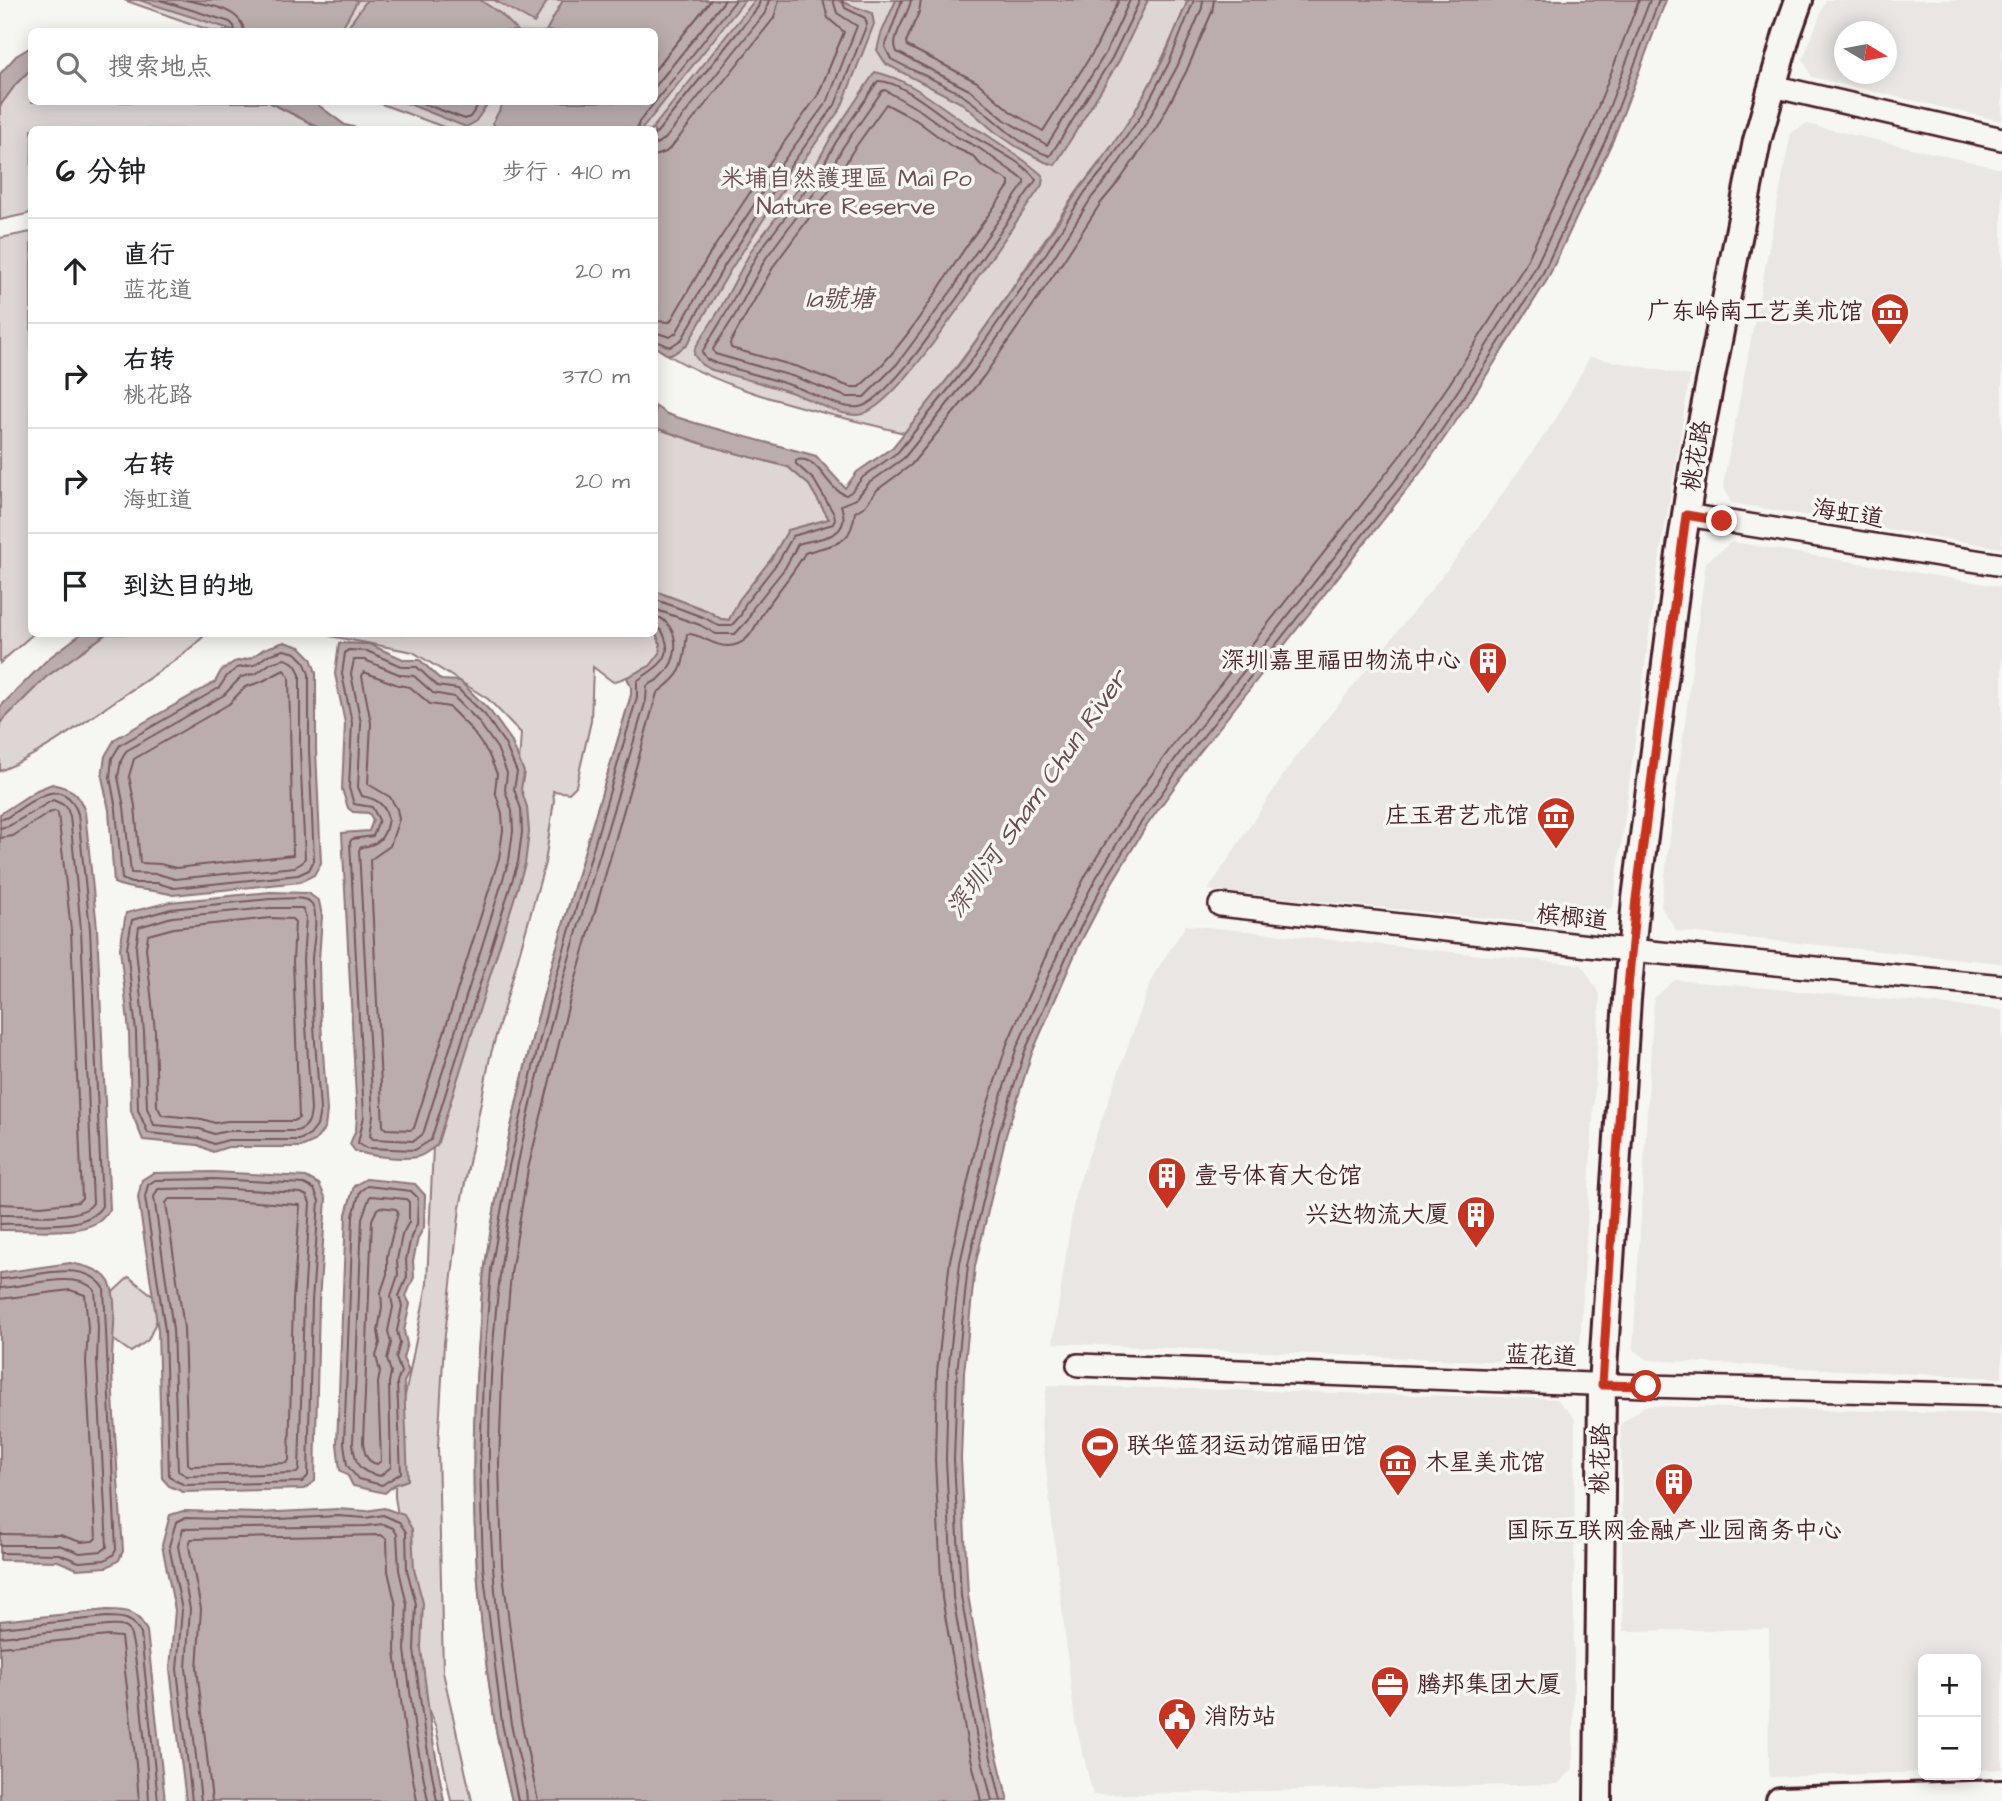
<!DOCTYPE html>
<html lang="zh">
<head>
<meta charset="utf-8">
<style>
	:root { --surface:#fff; --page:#f2f2f2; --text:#202124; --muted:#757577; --line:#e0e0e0 }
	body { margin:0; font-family:"Architects Daughter","LXGW WenKai TC",sans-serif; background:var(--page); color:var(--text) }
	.controls { position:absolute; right:21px; bottom:21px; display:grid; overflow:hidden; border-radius:10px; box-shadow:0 4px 18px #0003 }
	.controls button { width:63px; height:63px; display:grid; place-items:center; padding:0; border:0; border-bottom:2px solid var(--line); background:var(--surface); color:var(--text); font:35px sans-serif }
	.compass { position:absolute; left:1834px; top:21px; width:63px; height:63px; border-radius:50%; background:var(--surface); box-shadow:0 4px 18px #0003; rotate:100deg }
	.stop { position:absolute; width:21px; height:21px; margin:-16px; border:5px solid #c8321e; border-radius:50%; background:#fff }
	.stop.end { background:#c8321e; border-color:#fff; box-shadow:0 2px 7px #0008 }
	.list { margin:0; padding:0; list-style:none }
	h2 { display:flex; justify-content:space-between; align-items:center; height:91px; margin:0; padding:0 28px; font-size:30px }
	h2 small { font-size:23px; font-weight:400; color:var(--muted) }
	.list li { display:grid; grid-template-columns:46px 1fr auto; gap:21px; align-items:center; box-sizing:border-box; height:105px; padding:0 28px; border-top:2px solid var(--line) }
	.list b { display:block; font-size:26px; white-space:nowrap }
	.list p { margin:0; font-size:23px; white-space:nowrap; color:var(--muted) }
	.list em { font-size:23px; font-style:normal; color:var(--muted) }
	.icon { flex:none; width:38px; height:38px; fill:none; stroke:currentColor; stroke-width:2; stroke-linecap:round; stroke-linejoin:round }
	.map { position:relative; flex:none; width:2002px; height:1801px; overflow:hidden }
	.search { position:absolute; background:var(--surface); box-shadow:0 4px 18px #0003; left:28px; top:28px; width:630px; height:77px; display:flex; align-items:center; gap:18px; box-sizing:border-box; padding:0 24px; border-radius:10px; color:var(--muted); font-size:26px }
	.panel { position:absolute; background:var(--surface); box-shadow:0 4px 18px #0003; left:28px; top:126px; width:630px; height:511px; border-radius:10px }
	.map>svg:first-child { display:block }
</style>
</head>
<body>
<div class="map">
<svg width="2002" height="1801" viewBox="0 0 2002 1801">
	<rect width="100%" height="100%" fill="#f6f6f2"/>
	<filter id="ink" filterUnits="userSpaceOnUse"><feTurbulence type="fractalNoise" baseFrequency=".0143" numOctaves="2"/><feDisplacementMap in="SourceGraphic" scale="14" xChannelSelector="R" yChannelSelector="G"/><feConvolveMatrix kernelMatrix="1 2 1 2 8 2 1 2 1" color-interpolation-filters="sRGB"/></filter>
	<g filter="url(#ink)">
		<path fill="#e9e6e3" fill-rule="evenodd" d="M1826,0H2002V121L1812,77L1803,59ZM1844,32H1886V74H1844Z
			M1806,124L2002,169V548L1731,503L1723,485L1791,133Z
			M1590,357L1690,376L1657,573L1613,906L1586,928L1208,890L1292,762L1455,560L1556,419Z
			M1732,542L2002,587V963L1677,931L1661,907L1706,562Z
			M1186,925L1582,965L1600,995L1580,1345L1558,1364L1053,1343L1075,1194L1153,976Z
			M1675,980L2002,1010V1378L1648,1360L1633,1349L1654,998Z
			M1047,1385L1557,1399L1575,1419L1573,1769L1558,1784L1093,1795L1075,1722L1041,1424Z
			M1645,1406L2002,1414V1769L1976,1770V1659H1923V1772L1769,1777V1629L1623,1631L1621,1424Z"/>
		<path fill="#ddd6d5" stroke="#947a80" stroke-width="2" d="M124,0H1188C1172,39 1155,78 1133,115C1113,148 1086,177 1065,209C1014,286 964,363 904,433C819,411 729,395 655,347L654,130L449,129L376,102H654V32L212,31Z
			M31,69L32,102H269L322,129L32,130L31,213L0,220V106L16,84Z
			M31,232L32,634H33L0,663V238Z
			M659,429L706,445L788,467L809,485L829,519L788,530L772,558L739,600L729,620L721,619L708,611L655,591L654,450Z
			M655,630L660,644V652L512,1801C506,1775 499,1749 495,1723C474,1597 468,1467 479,1339C481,1315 481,1290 485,1266C514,1071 576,883 631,695V687L627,677L613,682L593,667L591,721L576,786L569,793L553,791L554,800L545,863L490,1057L460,1208L444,1343L438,1447L443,1672L472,1801H451L436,1728L412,1670L401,1534L395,1497V1447L427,1284L434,1124L516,811L521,733L488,699L413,652L330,636V634H654Z
			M106,634H206C183,657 152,676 124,695C84,722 45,752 0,771V723L46,677Z
			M129,1277L164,1304L148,1340L131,1352L104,1333L98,1306Z"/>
		<path fill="#bbadae" stroke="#8e747a" stroke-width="2" d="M139,0H358L340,31H236Z
			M367,0H480L501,14L518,31H345Z
			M494,0H548L534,23Z
			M563,0H745L642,129H495L493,122L504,102H654V32L546,31Z
			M755,0H837L872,13L874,24L841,108L792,176L731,269L687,345L673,354H666L655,346L654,130L652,129Z
			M896,0H1148L1119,61L1055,165L1045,162L1017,147L995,132L963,104L886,64L877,50L881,34Z
			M1188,0H1666L1613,140L1547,280L1472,398L1420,473L1196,757L1145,828L1110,886L1078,947L1032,1053L1006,1135L975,1266L964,1373L961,1459L968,1595L992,1735L1008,1801H512C506,1775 499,1749 495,1724C474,1597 468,1467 479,1339C481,1315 481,1290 485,1266C514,1071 576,883 631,695V687L627,677L650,666L660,653V644L655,630V591L708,611L721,619L729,620L739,600L772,558L788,530L829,519L809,485L788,467L706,445L659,429L655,427V406L667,414L695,423L816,456L845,488L857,472L893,447L962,361L1041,248L1080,188L1099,165L1134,113L1163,60Z
			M31,47V69L16,84L0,106V74L16,56Z
			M875,72C909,79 936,103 964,122C971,127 980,130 987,135C1006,148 1026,160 1043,176L1042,185L975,281L969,294C949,320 888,414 857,415C835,415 811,399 790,392C765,384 738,377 712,370L702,365L694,355L695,348L720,309L752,249L814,168L830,139Z
			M269,102H314L345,125L361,129H322Z
			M404,102H489L475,122L466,127Z
			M81,634H106L46,677L0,723V707L49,658Z
			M284,642L300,647L311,658L316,673V750L321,863L314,875L300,882L173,895C151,888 135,892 114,883L109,810L102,777L105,756L115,739L215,682L221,671L234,662L251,658L264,649Z
			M339,643L369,644L405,660H420L441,680L460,681L490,711L511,740L524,772L521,789L527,807L529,832L525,864L437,1145C431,1149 425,1155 417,1157C402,1160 369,1156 355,1151L350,1144L356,1129L357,1116L342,833L369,831L373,820L369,813L353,812L348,808L342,789L345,723L335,674Z
			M52,784C73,789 78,792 85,812L97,928L110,1210C106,1214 103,1219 98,1222C75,1236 27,1229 0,1230V814L37,790Z
			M270,892L308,893L319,901L322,916L319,960L320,1008L327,1111L325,1128L315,1141L301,1147H228L213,1152L198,1145L143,1140L131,1111L129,1032L120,948L126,913L170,902Z
			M214,1172L306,1177L319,1184L326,1199L319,1301L315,1481L304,1489L183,1492L169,1486L162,1478L158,1330L138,1197L142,1180L153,1173Z
			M366,1179L415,1184L425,1195L424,1227L418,1238L413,1261L414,1277L406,1296L410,1304L404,1331L407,1344L403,1358L409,1372L404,1382L408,1480L394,1485L385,1493L353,1486L348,1476L340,1470L337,1444L346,1214L354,1186Z
			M70,1263C85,1266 105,1269 111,1286C118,1306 112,1340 112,1362C113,1425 119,1488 123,1551L119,1560L107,1567L77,1569L58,1561L0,1560V1273Z
			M384,1508L404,1515L412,1529L414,1569L423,1603L421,1648L431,1729L444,1801H186L170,1669L175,1610L162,1545L170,1515L183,1511L259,1513L338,1509L366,1511Z
			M107,1610C129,1610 137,1611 147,1631L165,1801H0V1621Z"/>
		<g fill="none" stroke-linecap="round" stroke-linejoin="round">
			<path stroke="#77585f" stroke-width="2" d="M160,0L230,22L234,26L235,32
				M186,0C205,5 242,7 244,32
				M902,0L885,47L891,59C916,73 946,83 969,100C997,120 1015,144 1050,156L1112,58L1140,0
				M911,0C909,16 889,37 897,52L971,91L1005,120L1047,145L1105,54L1130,0
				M921,0L919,12L906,42L907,46L977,82L1011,112L1043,131L1095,49L1119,0
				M654,71L711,0
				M878,81C901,80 941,116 961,129C980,142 1024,161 1036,180L969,277L962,291C945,314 886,403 859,407C841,410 811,392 793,386C767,377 741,371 715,363L706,359L702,352L726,313L758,253L820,171L836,142Z
				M654,88L725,0
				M882,91L885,90L921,111L957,137L979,148L1024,180V184L962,272L955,286L897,364L864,397H847L795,377L715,354L713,349L734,317L766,258L827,176L843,147Z
				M419,102L465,119L470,117L480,102
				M886,104L916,120L951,146L973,156L981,165L1009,181V186C991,212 971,238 954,265C926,308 898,354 859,387H850L798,367L731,348L730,343L775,264L835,183L852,152Z
				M637,130L639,122L736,0
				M654,136L758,7L760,0
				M654,145L665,139L765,13L769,0
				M654,156L666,152L673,145L774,18L779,0
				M654,321L670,322L709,255L770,162L818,95L844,32L828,18L823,0
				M654,332L670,337L676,333L717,261L779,167L828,100L857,26L837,13L833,0
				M654,340L670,347L682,339L725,265L786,172L835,105L867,24L865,18L845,8L842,0
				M654,599L705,618L719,626H731L741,615L745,604L778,562L793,536L833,524L835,519L834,514L814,480L796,464V460C820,455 825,489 846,495L851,492L863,477L898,452L968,365L1047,252L1085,192L1104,169L1140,117L1169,63L1194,0
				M654,609L700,625L716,634H735L748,620L753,608L785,568L798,544C812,539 840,539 843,522C845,516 842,510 841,505L856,499L869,483L904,458L975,370L1054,257L1092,197L1111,174L1147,122L1177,67L1202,8L1203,0
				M284,650L296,653L304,661L309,674V750L314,860L309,870L298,875L174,888L157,883H131L122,879L116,809L110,777L112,758L120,745L219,688L227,676L237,668L254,665L268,655Z
				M348,650L367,651L403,667H417L437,686L458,689L485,715L505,744L517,772L514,789L521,809L522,832L518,862L431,1140L415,1150L366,1148L358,1143L364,1116L350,842L352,839L373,836L379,820L372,807L354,804L349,788L352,723L342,674L345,653Z
				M284,659C294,661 297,666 300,675V751L305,858L302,863L295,867L175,879L158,874L131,873L124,807L118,777L121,761L126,751L224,695L241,677L257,673L271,663Z
				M354,660H365L401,675L414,676L433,693L454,697L478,721L497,748L507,773L505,790L512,811L513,831L509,860L423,1134L414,1141L373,1139L370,1136L373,1115L359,850L361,847C380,845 385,837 388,819C385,803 376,799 362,796L358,787L361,723L351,674Z
				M284,670L289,677L293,855L176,868L160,864L140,863L135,806L129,776L134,759L229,704L245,687L261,682Z
				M364,672L398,685L410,687L430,704L449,707L470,728L488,753L497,774L495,791L502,813L503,830L499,858L414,1128L411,1130L386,1129L383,1126L370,860L390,846L399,819L397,809L390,797L368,784L371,723L362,676Z
				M0,819L6,818C30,803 64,771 78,814L90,929L102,1206C86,1233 27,1222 0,1224
				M0,828L9,826L53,800L66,806L70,816L81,930L93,1203C81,1222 21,1214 0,1215
				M0,838L13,836L49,813L55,811L58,813L71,930L82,1198L78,1202L41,1206L0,1204
				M270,899C280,899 306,895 312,904C319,914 313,946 312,958C311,1009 317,1060 320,1110L317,1126L310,1135L299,1140H228L214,1144L199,1138L148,1133L138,1110L136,1032L127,948L132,920L171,909Z
				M270,908H302L306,917L303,960L305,1008L311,1110C310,1121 308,1127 297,1131H228L214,1134L200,1129L154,1125L147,1108L144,1032L136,948L139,927L172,917Z
				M271,918L292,919L295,922L293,961L299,1118L294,1121H227L215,1123L202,1119L162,1115L157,1106L155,1031L146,948L148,935L174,928Z
				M213,1179L304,1184L314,1189L319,1201L312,1301L308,1476L302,1482L185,1485L174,1480L169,1475L165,1330L145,1197L148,1185L155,1180Z
				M367,1186L411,1191L418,1198L417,1224L411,1237L406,1260L407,1277L399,1296L402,1306L397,1331L400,1343L396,1358L401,1372L397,1382L401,1473L382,1485L358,1479L347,1465L344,1443L353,1216L360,1191Z
				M213,1188L301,1193L307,1196L310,1203L304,1301L299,1470L297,1473L187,1476L178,1471L173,1329L154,1197L158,1189Z
				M370,1196L406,1199L409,1202V1222L402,1235L397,1260L398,1275L391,1296L393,1307L388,1331L391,1343L387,1359L391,1372L389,1383L391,1467L380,1476C358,1472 355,1464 353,1443L362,1218Z
				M169,1199H213L300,1205L293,1300L289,1460L287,1463L191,1466L188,1464L184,1328L166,1203Z
				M380,1207L396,1209L398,1212L387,1256V1274L381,1292L382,1307L378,1331L380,1343L376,1356L380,1372L378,1383L381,1461L377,1464C366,1462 364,1452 363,1442L372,1220L377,1209Z
				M0,1279C31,1278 84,1257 104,1288L116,1550L113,1555L105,1560L79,1562L59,1554L0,1553
				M0,1288C25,1287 79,1269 95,1291L98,1327L97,1361L107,1547L102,1551L80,1553L59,1545H0
				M0,1299L70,1290L85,1295L88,1328L86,1362L96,1538L93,1541L81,1542L60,1535L0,1534
				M0,1628L107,1617C124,1617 133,1618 141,1634L158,1801
				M0,1637L108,1626C114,1626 123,1624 128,1629C137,1638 148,1779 149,1801
				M0,1647L108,1636L121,1637L136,1765L139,1801
				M192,1801L177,1669L182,1610L169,1546L176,1522L185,1518L259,1520L338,1516L366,1518L383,1515L399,1522L406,1532L407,1570L416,1604L414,1649L424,1730L437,1801
				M201,1801L186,1668L190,1609L178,1546L183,1529L366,1526L383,1524L393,1528L397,1534L399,1570L407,1605L405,1650L415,1732L428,1801
				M212,1801L197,1668L201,1609L189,1546L191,1539L381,1535L387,1539L388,1571L396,1606L395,1651L405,1733L417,1801
				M518,1801L502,1723L483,1567L480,1464L483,1376L491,1270L509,1166L550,998L637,697V681C651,670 674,661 665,638C663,631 661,629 654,626
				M527,1801C526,1773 514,1746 510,1718C498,1634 489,1550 489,1465C488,1366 498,1265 517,1168C549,1010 601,854 646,700L647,686C651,683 657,681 661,677C679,660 681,633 661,618H654
				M538,1801L521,1720L502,1565L499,1464L502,1377L511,1273L528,1169L569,1003L657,693C686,672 683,665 687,634C701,633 711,646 727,646C735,646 741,644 747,638C755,630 758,620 764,611C778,591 793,574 805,553C833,543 851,548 855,512L865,506L877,490L911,465L984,376L1062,263L1100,204L1120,180L1157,127L1186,72L1212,12L1214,0
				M981,1801L967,1741L942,1598L935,1460L937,1372L950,1260L980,1128L1007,1044L1055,935L1087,873L1124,813L1175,742L1399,457L1450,383L1524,267L1589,130L1639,0
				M992,1801L977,1739L953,1597L946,1460L948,1373L960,1263L990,1130L1017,1047L1064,940L1096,878L1132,819L1183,748L1408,464L1459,389L1533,272L1599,134L1650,0
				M1001,1801L986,1737L961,1596L954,1460L957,1373L968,1265L999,1133L1025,1051L1072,944L1104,882L1140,824L1190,753L1415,469L1466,394L1541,277L1607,137L1659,0"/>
			<g stroke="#4a1f2b" stroke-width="26">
				<path id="minor" d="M1772,86L2002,139
					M1686,515L2002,565
					M1220,905L1589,946L2002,986
					M1078,1365L1645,1386L2002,1395"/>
			</g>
			<g stroke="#4a1f2b" stroke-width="32">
				<path id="major" d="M1598,1801L1602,1385L1627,999L1636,899L1680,554L1693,469L1757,141L1787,34L1799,0
					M1780,1801L2002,1794"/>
			</g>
			<use href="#minor" stroke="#f6f6f2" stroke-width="21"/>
			<use href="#major" stroke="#f6f6f2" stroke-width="26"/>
		</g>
	</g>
	<g fill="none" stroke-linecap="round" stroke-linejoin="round" filter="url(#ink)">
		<path stroke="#c8321e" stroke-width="9" d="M1646,1386L1602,1385L1627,999L1636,899L1686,515L1722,521"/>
	</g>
	<defs>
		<g id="museum-pin" transform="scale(2.0125)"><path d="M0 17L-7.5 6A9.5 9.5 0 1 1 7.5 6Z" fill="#c8321e" stroke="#f6f6f2"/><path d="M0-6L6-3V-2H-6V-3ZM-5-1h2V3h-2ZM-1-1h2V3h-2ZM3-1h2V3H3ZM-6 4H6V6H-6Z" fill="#fff"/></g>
		<g id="building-pin" transform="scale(2.0125)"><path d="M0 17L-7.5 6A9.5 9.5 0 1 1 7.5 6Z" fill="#c8321e" stroke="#f6f6f2"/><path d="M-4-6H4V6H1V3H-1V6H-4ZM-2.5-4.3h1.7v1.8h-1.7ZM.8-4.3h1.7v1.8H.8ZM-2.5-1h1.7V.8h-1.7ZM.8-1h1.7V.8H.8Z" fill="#fff"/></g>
		<g id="stadium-pin" transform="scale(2.0125)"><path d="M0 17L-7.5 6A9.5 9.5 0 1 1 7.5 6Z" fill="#c8321e" stroke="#f6f6f2"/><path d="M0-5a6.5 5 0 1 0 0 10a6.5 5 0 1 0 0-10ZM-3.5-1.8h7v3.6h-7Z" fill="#fff"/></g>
		<g id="office-pin" transform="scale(2.0125)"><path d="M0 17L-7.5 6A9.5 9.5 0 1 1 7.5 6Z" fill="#c8321e" stroke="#f6f6f2"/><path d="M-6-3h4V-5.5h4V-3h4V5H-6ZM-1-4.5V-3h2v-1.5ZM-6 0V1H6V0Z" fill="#fff"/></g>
		<g id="civic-pin" transform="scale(2.0125)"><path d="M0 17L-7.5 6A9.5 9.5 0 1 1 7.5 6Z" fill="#c8321e" stroke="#f6f6f2"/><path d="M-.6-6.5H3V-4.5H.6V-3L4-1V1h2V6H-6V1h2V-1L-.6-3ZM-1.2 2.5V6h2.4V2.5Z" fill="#fff"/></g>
	</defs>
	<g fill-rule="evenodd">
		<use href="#museum-pin" x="1890" y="312"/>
		<use href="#building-pin" x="1488" y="661"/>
		<use href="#museum-pin" x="1556" y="816"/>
		<use href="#building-pin" x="1167" y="1176"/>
		<use href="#building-pin" x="1476" y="1215"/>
		<use href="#stadium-pin" x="1100" y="1446"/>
		<use href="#museum-pin" x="1398" y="1463"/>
		<use href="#building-pin" x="1674" y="1482"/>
		<use href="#office-pin" x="1390" y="1685"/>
		<use href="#civic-pin" x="1177" y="1717"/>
	</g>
	<g text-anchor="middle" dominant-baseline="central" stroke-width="7" stroke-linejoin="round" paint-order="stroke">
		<g font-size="24" fill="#6f4d56" stroke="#f6f6f2">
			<text x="846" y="179">米埔自然護理區 Mai Po<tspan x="846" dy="28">Nature Reserve</tspan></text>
		</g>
		<g font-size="24" fill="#4a1f2b" stroke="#f6f6f2" text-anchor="start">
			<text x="1863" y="312" text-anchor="end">广东岭南工艺美术馆</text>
			<text x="1461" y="661" text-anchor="end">深圳嘉里福田物流中心</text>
			<text x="1529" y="816" text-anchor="end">庄玉君艺术馆</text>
			<text x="1194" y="1176">壹号体育大仓馆</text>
			<text x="1449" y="1215" text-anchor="end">兴达物流大厦</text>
			<text x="1127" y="1446">联华篮羽运动馆福田馆</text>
			<text x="1425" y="1463">木星美术馆</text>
			<text x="1674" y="1531" text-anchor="middle">国际互联网金融产业园商务中心</text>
			<text x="1417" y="1685">腾邦集团大厦</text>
			<text x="1204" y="1717">消防站</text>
		</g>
		<g font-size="24" fill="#4a1f2b" stroke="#f6f6f2">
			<text transform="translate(1697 456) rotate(-80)">桃花路</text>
			<text transform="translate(1848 514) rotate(9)">海虹道</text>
			<text transform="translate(1572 918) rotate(6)">槟榔道</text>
			<text transform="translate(1541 1356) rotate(2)">蓝花道</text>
			<text transform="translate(1601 1459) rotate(-89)">桃花路</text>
		</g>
		<g font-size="26" font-style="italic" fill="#6c4a52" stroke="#f6f6f2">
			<text x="840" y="299">1a號塘</text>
			<text transform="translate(1037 794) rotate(-55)">深圳河 Sham Chun River</text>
		</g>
	</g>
</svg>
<div class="controls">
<button>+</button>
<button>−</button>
</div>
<svg class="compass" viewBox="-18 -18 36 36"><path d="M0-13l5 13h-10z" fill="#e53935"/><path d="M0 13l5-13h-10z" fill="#757577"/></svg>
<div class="stop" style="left:1646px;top:1386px"></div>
<div class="stop end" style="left:1722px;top:521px"></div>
<div class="search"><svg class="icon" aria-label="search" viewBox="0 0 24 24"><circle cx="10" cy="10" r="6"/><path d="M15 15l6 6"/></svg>搜索地点</div>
<section class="panel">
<h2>6 分钟<small>步行 · 410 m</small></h2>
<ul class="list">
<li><svg class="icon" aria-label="ahead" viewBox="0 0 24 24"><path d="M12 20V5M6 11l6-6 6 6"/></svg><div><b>直行</b><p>蓝花道</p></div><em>20 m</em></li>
<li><svg class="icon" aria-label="right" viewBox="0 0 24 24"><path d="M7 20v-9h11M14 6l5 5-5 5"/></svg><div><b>右转</b><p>桃花路</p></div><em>370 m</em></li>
<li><svg class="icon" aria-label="right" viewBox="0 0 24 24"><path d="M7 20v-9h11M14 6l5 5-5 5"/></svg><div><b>右转</b><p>海虹道</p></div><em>20 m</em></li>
<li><svg class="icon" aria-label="arrive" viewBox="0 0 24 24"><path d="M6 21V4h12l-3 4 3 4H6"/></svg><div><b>到达目的地</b></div></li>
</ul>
</section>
</div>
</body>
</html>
